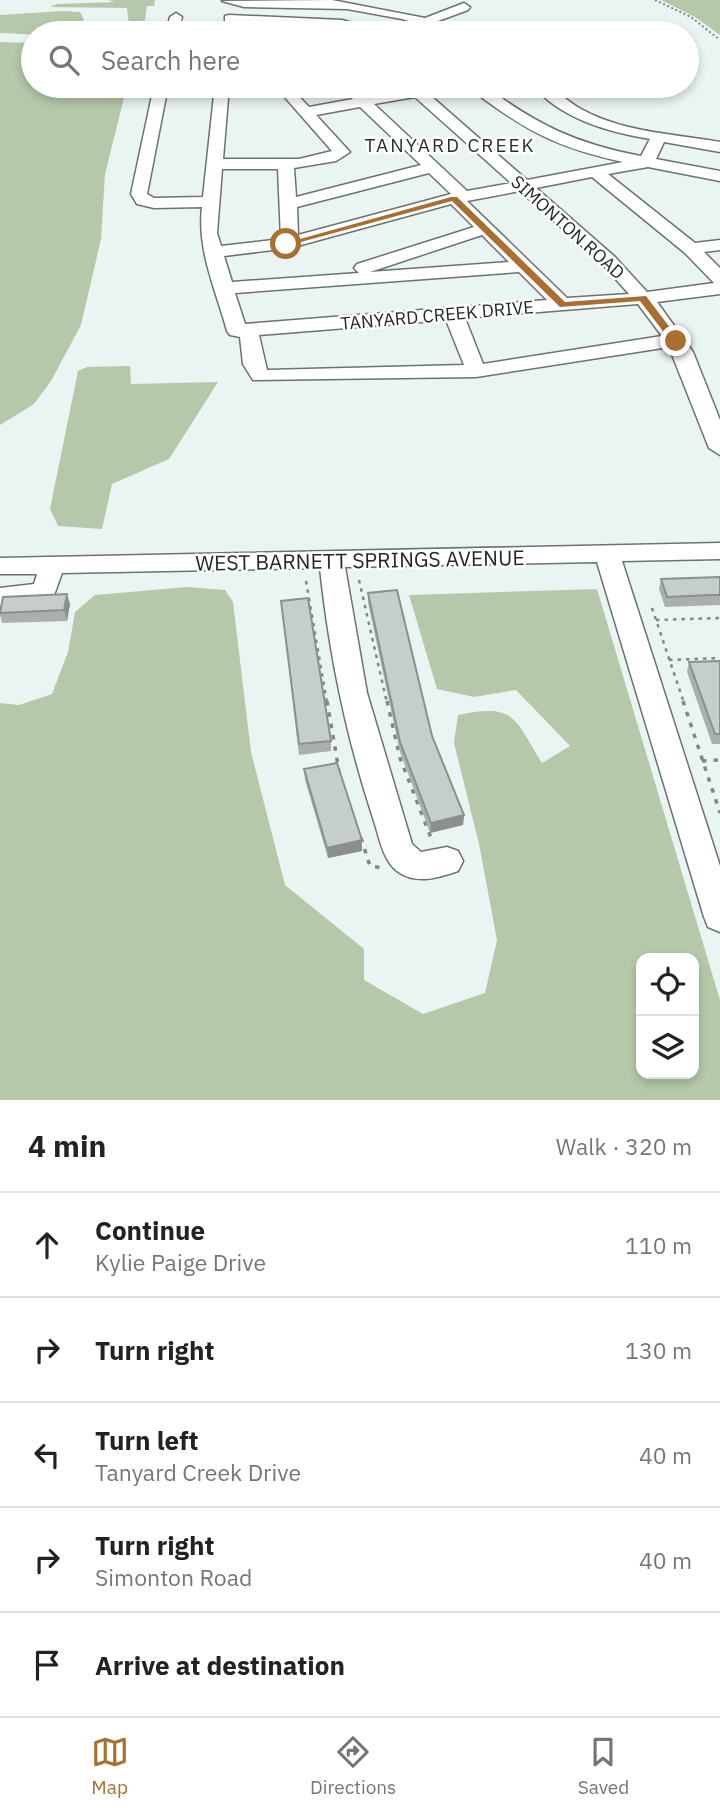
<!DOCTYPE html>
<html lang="en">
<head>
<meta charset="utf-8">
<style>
	:root { --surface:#fff; --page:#f2f2f2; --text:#222; --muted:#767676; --line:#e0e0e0; --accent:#aa6f30 }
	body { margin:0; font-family:"IBM Plex Sans",sans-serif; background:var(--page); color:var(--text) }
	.controls { position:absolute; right:21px; bottom:21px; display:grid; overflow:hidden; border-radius:14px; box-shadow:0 4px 10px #0003 }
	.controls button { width:63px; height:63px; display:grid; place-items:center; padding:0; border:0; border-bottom:2px solid var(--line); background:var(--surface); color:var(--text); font:35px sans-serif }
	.stop { position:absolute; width:21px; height:21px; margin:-16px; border:5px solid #aa6f30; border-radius:50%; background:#fff }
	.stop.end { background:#aa6f30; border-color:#fff; box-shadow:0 2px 7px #0008 }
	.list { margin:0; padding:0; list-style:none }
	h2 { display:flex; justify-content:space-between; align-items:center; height:91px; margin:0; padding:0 28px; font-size:30px }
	h2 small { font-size:23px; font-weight:400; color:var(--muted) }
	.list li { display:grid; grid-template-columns:46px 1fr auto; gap:21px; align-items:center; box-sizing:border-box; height:105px; padding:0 28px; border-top:2px solid var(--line) }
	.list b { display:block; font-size:26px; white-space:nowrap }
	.list p { margin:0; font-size:23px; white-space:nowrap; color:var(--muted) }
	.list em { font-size:23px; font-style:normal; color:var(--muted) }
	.icon { flex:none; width:38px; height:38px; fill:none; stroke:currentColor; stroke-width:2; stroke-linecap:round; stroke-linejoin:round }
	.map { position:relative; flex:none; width:720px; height:1100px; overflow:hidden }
	.search { position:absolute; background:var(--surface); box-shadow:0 4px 10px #0003; left:21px; right:21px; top:21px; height:77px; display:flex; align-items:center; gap:18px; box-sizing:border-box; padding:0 24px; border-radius:38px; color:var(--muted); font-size:26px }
	.sheet { height:616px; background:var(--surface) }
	nav { display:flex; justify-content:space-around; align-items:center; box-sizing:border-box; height:98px; border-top:2px solid var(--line); background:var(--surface); font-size:19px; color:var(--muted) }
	nav a { display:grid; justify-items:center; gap:4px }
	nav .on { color:var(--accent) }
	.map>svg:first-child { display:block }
</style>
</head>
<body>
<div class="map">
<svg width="720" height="1100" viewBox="0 0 720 1100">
	<rect width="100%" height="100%" fill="#eaf4f2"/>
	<path fill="#b5c9aa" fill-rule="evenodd" d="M108,0H155L154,6H147L143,33H130L127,8L50,7L57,4L115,2Z
		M661,0H720V35L695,17Z
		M62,11L80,12L84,20C67,42 26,33 0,33V15Z
		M0,42L33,43V86H124L125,94L105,174L101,239L81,325L51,381L34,404L0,425Z
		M130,366L131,384L218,382L169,459L112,484L102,529L58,526L50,509L78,371L87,367Z
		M187,587L225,590L233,602L251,752L285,885L364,949V980L423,1014L485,993L497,940L479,844L454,743L458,715C516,703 514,718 542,763L570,746L516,690L474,697L437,689L409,595L597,589L720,1000V1100H0V703L19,705L52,694L68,652L75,612L95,595ZM641,958H694V1074H641Z"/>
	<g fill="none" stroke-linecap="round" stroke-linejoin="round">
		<g stroke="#6a7371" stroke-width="3">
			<path id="minor" d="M332,0L425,18L464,3L470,7L468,10L438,21L466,33H448L402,19L347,9L244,7L222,1Z
				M176,13L182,17L178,33H166L170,17Z
				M229,15L342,20L390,33L225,22V16Z
				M154,86H168L147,194L154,198L203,197L215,86H229L223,159H299L332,151L275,86H289L309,107L353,99L340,86H355L367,97L407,90L404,86H419L424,90L485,86C537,125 577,144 641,156L650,139C608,132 562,119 533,86C555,85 563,99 581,109C622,132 674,134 720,142V152L664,142L656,159L720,171V181L648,167L608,174L695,243L720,240V250L704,252L720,268V294L657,302L693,352L720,420V455L709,448L669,347L476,377L253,380L243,364L240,337L230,335L227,331C216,290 197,251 202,207L154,208L137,204L131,194ZM473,91C526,131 558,148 623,162L527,180L432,97ZM415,97L416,98L511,183L467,191L374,104ZM360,107L421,165L296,197L294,168L336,161L350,152L316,115ZM222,169H278L281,239L221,246L217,233ZM429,173L451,194L298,235L297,207ZM592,177L685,253L714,283L647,292L615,257L536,188ZM520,191L603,265L629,294L567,298L467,201ZM451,204L474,227L357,264L354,268L359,273L232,282L224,256L290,248ZM482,235L509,262L370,272ZM519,272L547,300L245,324L235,293ZM638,304L662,336L483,364L465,318ZM446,320L464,365L267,370L259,335Z
				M720,543V559L622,561L720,866V932L708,927L704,917L597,562L345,567L367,693L412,844L421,852L447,847L458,851L463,861L458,871C438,878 416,885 397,871C382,859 379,835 373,818C346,736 329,653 320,568L62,573L53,598L0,606V588L34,584L37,574H0V558Z"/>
		</g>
		<path stroke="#808785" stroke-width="2" stroke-dasharray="2 2.5" stroke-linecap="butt" d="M655,0L691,17L720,40"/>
		<path stroke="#808785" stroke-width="2.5" stroke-dasharray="3.5 5" stroke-linecap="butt" d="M359,580L387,703
			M306,581L327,703
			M652,608L684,703
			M656,620L720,618
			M669,660L720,658"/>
		<path stroke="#808785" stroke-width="3.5" stroke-dasharray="4.5 7" stroke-linecap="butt" d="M327,701L339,771
			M387,701L400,758L433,843
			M683,701L720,813
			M702,761L720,760
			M361,838L370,866L382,868"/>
		<use href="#minor" fill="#fff" fill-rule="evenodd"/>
	</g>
	<path fill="#aab1ad" d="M720,577V605L665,607L659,589L661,579Z
		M368,593L432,736L464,815L463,825L430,833L400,752L368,603Z
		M281,601L331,741V751L299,755Z
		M70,604L67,621L2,623L0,615V610Z
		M720,661V744H712L687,672L689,662Z
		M304,769L362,851L328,858L305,780Z"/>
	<path fill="#8b908d" d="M67,594L70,604L67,621L64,610Z
		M464,815L463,825L430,833L431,823Z
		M362,840V851L328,858L327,848Z"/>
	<path fill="#c6cec9" stroke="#8b908d" stroke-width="2" d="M720,577V595H711L667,597L661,579Z
		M397,590L432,736L464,815L431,823L400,742L368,593Z
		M67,594L64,610L0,613L3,597Z
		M308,598L331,741L299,744L281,601Z
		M720,661V734H715L689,662Z
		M337,763L362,840L327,848L304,769Z"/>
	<path fill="#aa6f30" d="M451,197H457L565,302L646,296L680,341L672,343L640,301L560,307L452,201L286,246L282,244Z"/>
	<g text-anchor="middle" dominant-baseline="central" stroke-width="5" stroke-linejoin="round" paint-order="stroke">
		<g font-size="18" fill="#242827" stroke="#fff">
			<text transform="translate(568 227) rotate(42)">SIMONTON ROAD</text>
			<text transform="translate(437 315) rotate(-5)">TANYARD CREEK DRIVE</text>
		</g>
		<g font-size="19" letter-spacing="2" fill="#29312f" stroke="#fff">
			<text x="450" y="145">TANYARD CREEK</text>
		</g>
		<g font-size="21" fill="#242827" stroke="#fff">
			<text transform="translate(360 560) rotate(-1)">WEST BARNETT SPRINGS AVENUE</text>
		</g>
	</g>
</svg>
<div class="controls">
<button><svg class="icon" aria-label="locate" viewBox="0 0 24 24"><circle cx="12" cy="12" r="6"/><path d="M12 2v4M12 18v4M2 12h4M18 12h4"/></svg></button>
<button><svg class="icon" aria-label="layers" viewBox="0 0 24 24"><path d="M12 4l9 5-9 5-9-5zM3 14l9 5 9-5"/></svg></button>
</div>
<div class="stop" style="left:286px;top:244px"></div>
<div class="stop end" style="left:676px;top:341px"></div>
<div class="search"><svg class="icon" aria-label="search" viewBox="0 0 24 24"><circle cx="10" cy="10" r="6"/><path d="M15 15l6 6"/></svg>Search here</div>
</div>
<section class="sheet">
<h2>4 min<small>Walk · 320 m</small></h2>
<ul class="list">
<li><svg class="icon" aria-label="ahead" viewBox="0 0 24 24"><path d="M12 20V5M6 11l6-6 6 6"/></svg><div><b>Continue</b><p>Kylie Paige Drive</p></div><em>110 m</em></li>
<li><svg class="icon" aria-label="right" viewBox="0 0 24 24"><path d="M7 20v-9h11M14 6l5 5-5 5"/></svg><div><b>Turn right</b></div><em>130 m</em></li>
<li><svg class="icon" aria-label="left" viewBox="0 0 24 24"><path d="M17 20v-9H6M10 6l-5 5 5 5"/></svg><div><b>Turn left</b><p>Tanyard Creek Drive</p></div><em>40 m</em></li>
<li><svg class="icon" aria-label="right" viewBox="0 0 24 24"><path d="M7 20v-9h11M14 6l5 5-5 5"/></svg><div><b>Turn right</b><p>Simonton Road</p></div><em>40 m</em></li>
<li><svg class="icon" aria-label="arrive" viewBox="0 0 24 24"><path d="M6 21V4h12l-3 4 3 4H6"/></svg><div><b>Arrive at destination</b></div></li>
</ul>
</section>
<nav>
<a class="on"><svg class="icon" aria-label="map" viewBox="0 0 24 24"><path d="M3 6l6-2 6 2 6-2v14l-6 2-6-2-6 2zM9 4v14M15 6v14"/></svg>Map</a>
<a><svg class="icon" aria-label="directions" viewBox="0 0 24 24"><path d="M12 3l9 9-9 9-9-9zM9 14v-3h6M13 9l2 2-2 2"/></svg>Directions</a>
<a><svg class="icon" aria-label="saved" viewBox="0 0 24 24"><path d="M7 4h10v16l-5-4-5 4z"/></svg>Saved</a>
</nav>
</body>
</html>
